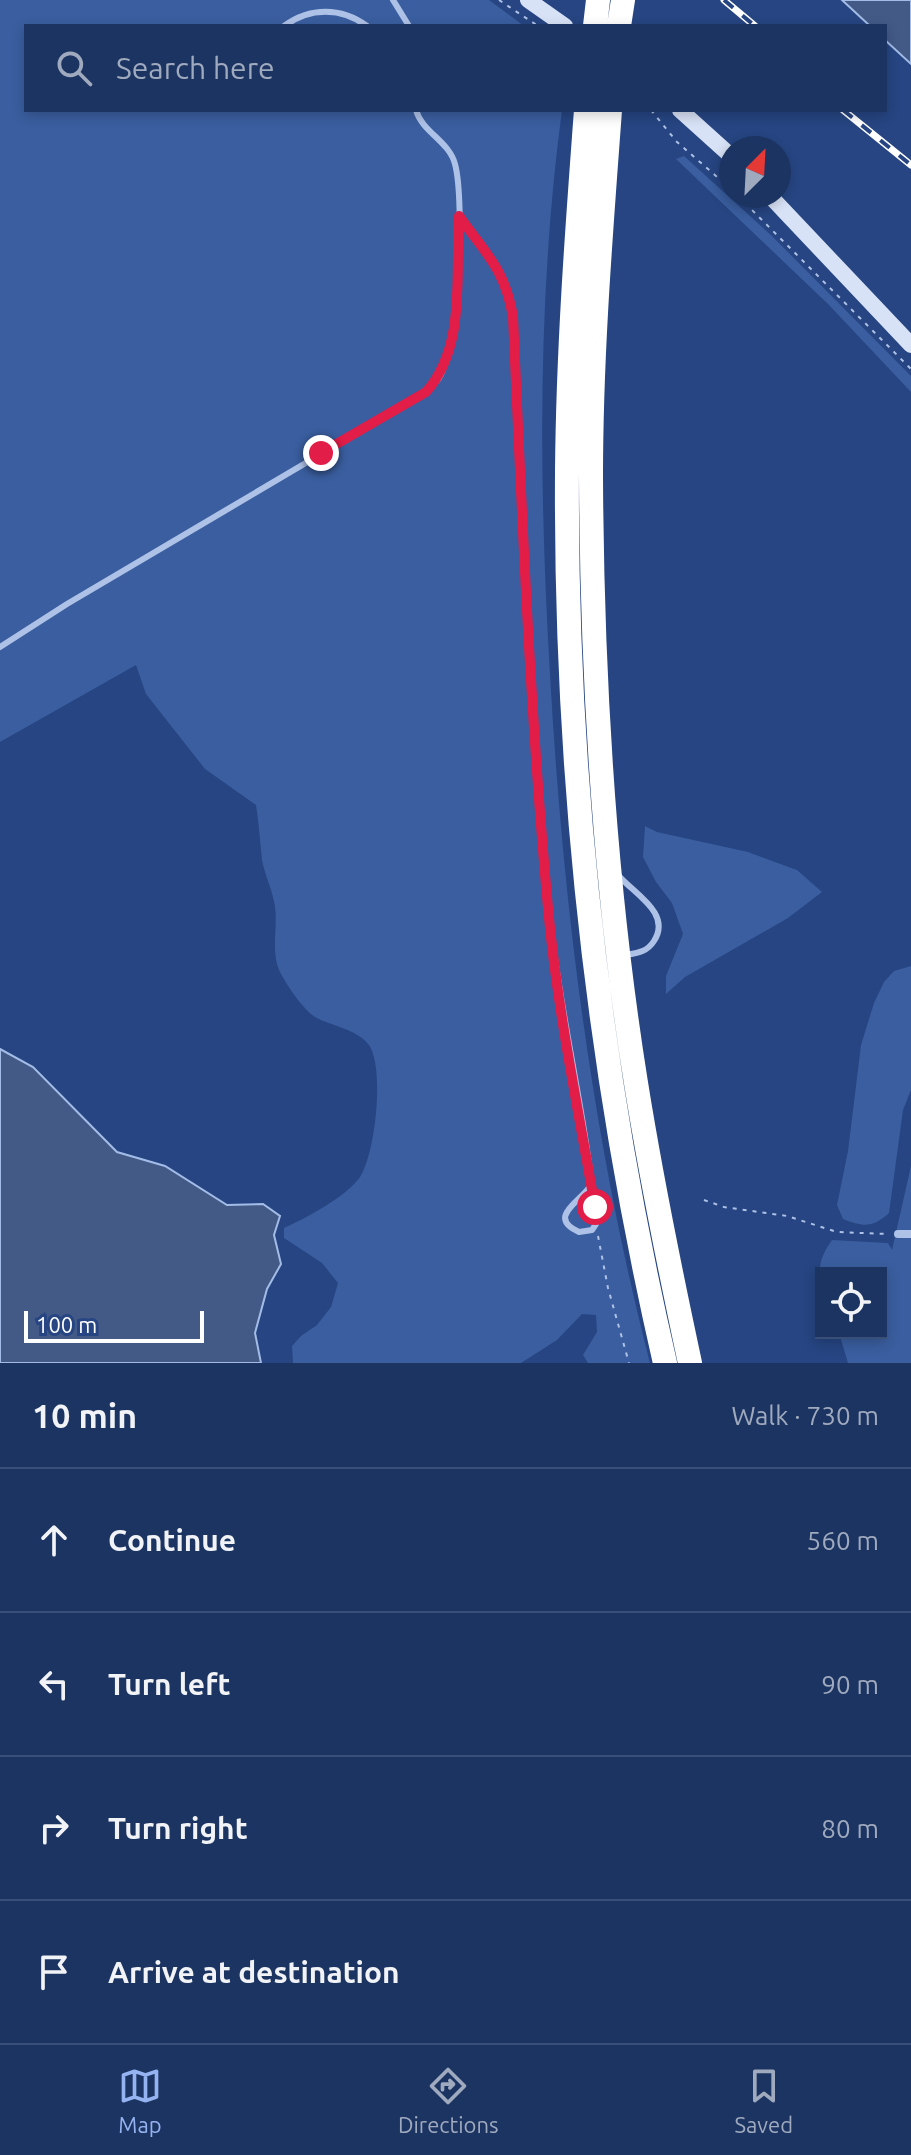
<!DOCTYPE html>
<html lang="en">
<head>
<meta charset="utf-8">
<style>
	:root { --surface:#1c3462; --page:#253c68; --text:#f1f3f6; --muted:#a0aabe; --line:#3a4f77; --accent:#95b2f1 }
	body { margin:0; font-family:Ubuntu,sans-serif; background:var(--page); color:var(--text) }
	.controls { position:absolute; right:24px; bottom:24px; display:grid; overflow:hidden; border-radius:0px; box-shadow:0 4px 12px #0003 }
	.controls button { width:72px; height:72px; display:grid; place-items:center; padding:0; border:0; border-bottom:2px solid var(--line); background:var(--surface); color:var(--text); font:40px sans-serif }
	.compass { position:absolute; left:719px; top:136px; width:72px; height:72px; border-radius:50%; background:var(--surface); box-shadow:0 4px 12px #0003; rotate:24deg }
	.scale { position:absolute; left:24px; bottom:20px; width:180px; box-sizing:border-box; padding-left:8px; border:4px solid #fff; border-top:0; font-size:22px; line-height:28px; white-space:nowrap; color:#fff; -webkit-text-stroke:6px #264582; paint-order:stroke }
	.stop { position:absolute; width:24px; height:24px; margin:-18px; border:6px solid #e11d48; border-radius:50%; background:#fff }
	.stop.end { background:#e11d48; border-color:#fff; box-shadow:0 2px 8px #0008 }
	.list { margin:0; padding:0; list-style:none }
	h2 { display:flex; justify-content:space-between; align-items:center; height:104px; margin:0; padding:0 32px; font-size:34px }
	h2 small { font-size:26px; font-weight:400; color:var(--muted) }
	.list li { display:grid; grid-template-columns:52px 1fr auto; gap:24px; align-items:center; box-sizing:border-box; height:144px; padding:0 32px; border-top:2px solid var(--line) }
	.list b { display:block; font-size:30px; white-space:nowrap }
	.list em { font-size:26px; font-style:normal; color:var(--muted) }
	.icon { flex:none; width:44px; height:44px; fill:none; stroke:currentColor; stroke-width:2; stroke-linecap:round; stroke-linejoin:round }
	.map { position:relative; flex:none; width:911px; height:1363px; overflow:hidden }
	.search { position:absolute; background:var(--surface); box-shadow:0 4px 12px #0003; left:24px; right:24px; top:24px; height:88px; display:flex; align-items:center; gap:20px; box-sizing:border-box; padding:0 28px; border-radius:0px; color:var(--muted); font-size:30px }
	.sheet { height:680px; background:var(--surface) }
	nav { display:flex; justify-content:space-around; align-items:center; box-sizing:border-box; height:112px; border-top:2px solid var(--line); background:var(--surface); font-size:22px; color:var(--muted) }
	nav a { display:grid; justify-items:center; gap:4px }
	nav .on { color:var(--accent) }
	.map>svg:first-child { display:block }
</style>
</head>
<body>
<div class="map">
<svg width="911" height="1363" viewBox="0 0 911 1363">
	<rect width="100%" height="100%" fill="#264582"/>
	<path fill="#3a5e9f" d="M0,0H489L524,26H26V110H562C537,297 539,485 550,674C563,906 592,1138 650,1363H588L583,1355L597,1332L596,1315L582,1314L557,1340L521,1363H293L292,1346L301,1336L317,1325L331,1307L338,1283L322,1263L284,1238V1228C306,1218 346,1197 360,1177C375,1154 385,1069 369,1045C357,1029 331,1026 315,1017C303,1009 288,987 281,974C270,954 278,928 275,907C273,891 265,876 262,860C260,842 259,824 256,805L205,769L146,694L136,665L0,742Z
		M684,156L772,236L911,376V392L829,305L676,159Z
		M645,826L657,832L748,852L797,870L822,892L788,918L685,977L666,994V976L683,934L672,903L656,882L643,857Z
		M911,966V1090L903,1110L889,1213C873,1228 863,1227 843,1219L837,1205L848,1151L861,1045L874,1003L884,982L894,971Z
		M911,1166V1363H848L839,1333H881V1273H821V1278C817,1265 824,1251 832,1240L888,1243L892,1250Z"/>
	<path fill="#435a87" stroke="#a2bce7" stroke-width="2" d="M842,0H911V64L885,40V26H870Z
		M0,1049L33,1067L117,1152L165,1166L227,1205L263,1204L280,1216L274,1235L281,1264L267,1289L255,1333L261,1363H0Z"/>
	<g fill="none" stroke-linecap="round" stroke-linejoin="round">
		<path stroke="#aec2e7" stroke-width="2" stroke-dasharray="4 6" stroke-linecap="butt" d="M499,0L538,26
			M651,110L677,142L731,189
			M738,196L911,369
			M704,1200L724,1207L787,1216L837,1232L887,1234
			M598,1236L608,1288L629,1363"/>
		<path stroke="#aec2e7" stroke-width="6" d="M393,0L409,26
			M284,26C310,7 341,7 367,26
			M459,216C486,254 505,269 513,317C520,465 527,613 537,760C541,811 543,861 549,912C560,1016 587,1119 596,1224L592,1230L579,1232C545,1217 583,1200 591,1185
			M0,647L67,604L426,392C430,387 436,383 439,378C459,346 465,201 455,164C449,141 422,132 416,110
			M618,875C634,894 672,913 654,941C647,952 638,953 626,955"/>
		<path stroke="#aec2e7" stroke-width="8" d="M898,1234H911"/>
		<path stroke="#d8e2f6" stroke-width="16" d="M528,0L565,26
			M680,110L731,156
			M770,196L911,345"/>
		<path stroke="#fff" stroke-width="24" d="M595,26L598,0
			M619,26L623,0
			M586,110C577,230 568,350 567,471C565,770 598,1072 665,1363
			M610,110C601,232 591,354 591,477C592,679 604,883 636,1083C651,1177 670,1270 690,1363"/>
		<g stroke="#fff" stroke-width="7">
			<path id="rail" d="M724,0L755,26
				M843,110L911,165"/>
		</g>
		<use href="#rail" stroke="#264582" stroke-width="4" stroke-dasharray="12" stroke-linecap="butt"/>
	</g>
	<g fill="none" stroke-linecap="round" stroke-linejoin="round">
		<path stroke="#e11d48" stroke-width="10" d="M321,453L426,392C467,346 455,273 459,216C486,254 505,269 513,317C522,514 530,712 548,908C557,1008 578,1108 595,1207"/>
	</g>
</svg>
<div class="controls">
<button><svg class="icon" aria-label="locate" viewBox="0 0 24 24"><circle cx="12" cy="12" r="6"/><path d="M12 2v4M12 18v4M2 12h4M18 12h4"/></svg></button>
</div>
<svg class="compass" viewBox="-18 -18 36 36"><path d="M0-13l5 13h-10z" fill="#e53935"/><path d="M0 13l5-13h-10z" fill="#a0aabe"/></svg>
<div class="scale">100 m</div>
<div class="stop" style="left:595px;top:1207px"></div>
<div class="stop end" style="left:321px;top:453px"></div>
<div class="search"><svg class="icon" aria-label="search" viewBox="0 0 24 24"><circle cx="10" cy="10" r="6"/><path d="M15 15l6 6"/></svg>Search here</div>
</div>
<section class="sheet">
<h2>10 min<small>Walk · 730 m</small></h2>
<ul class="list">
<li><svg class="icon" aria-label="ahead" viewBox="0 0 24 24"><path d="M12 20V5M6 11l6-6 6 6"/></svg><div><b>Continue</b></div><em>560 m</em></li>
<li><svg class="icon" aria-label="left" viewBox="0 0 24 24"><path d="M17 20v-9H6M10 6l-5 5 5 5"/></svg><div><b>Turn left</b></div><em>90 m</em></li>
<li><svg class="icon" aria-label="right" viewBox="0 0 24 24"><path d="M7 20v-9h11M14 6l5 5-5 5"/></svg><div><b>Turn right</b></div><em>80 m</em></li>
<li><svg class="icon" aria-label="arrive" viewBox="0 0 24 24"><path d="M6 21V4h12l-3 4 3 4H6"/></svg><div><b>Arrive at destination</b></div></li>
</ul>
</section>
<nav>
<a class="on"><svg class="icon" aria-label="map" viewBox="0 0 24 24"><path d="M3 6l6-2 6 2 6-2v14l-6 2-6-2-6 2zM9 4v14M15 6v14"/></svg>Map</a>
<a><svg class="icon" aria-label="directions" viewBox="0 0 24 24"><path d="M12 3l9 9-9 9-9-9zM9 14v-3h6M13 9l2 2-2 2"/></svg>Directions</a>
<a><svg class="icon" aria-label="saved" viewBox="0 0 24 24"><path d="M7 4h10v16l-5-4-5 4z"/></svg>Saved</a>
</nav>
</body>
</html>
